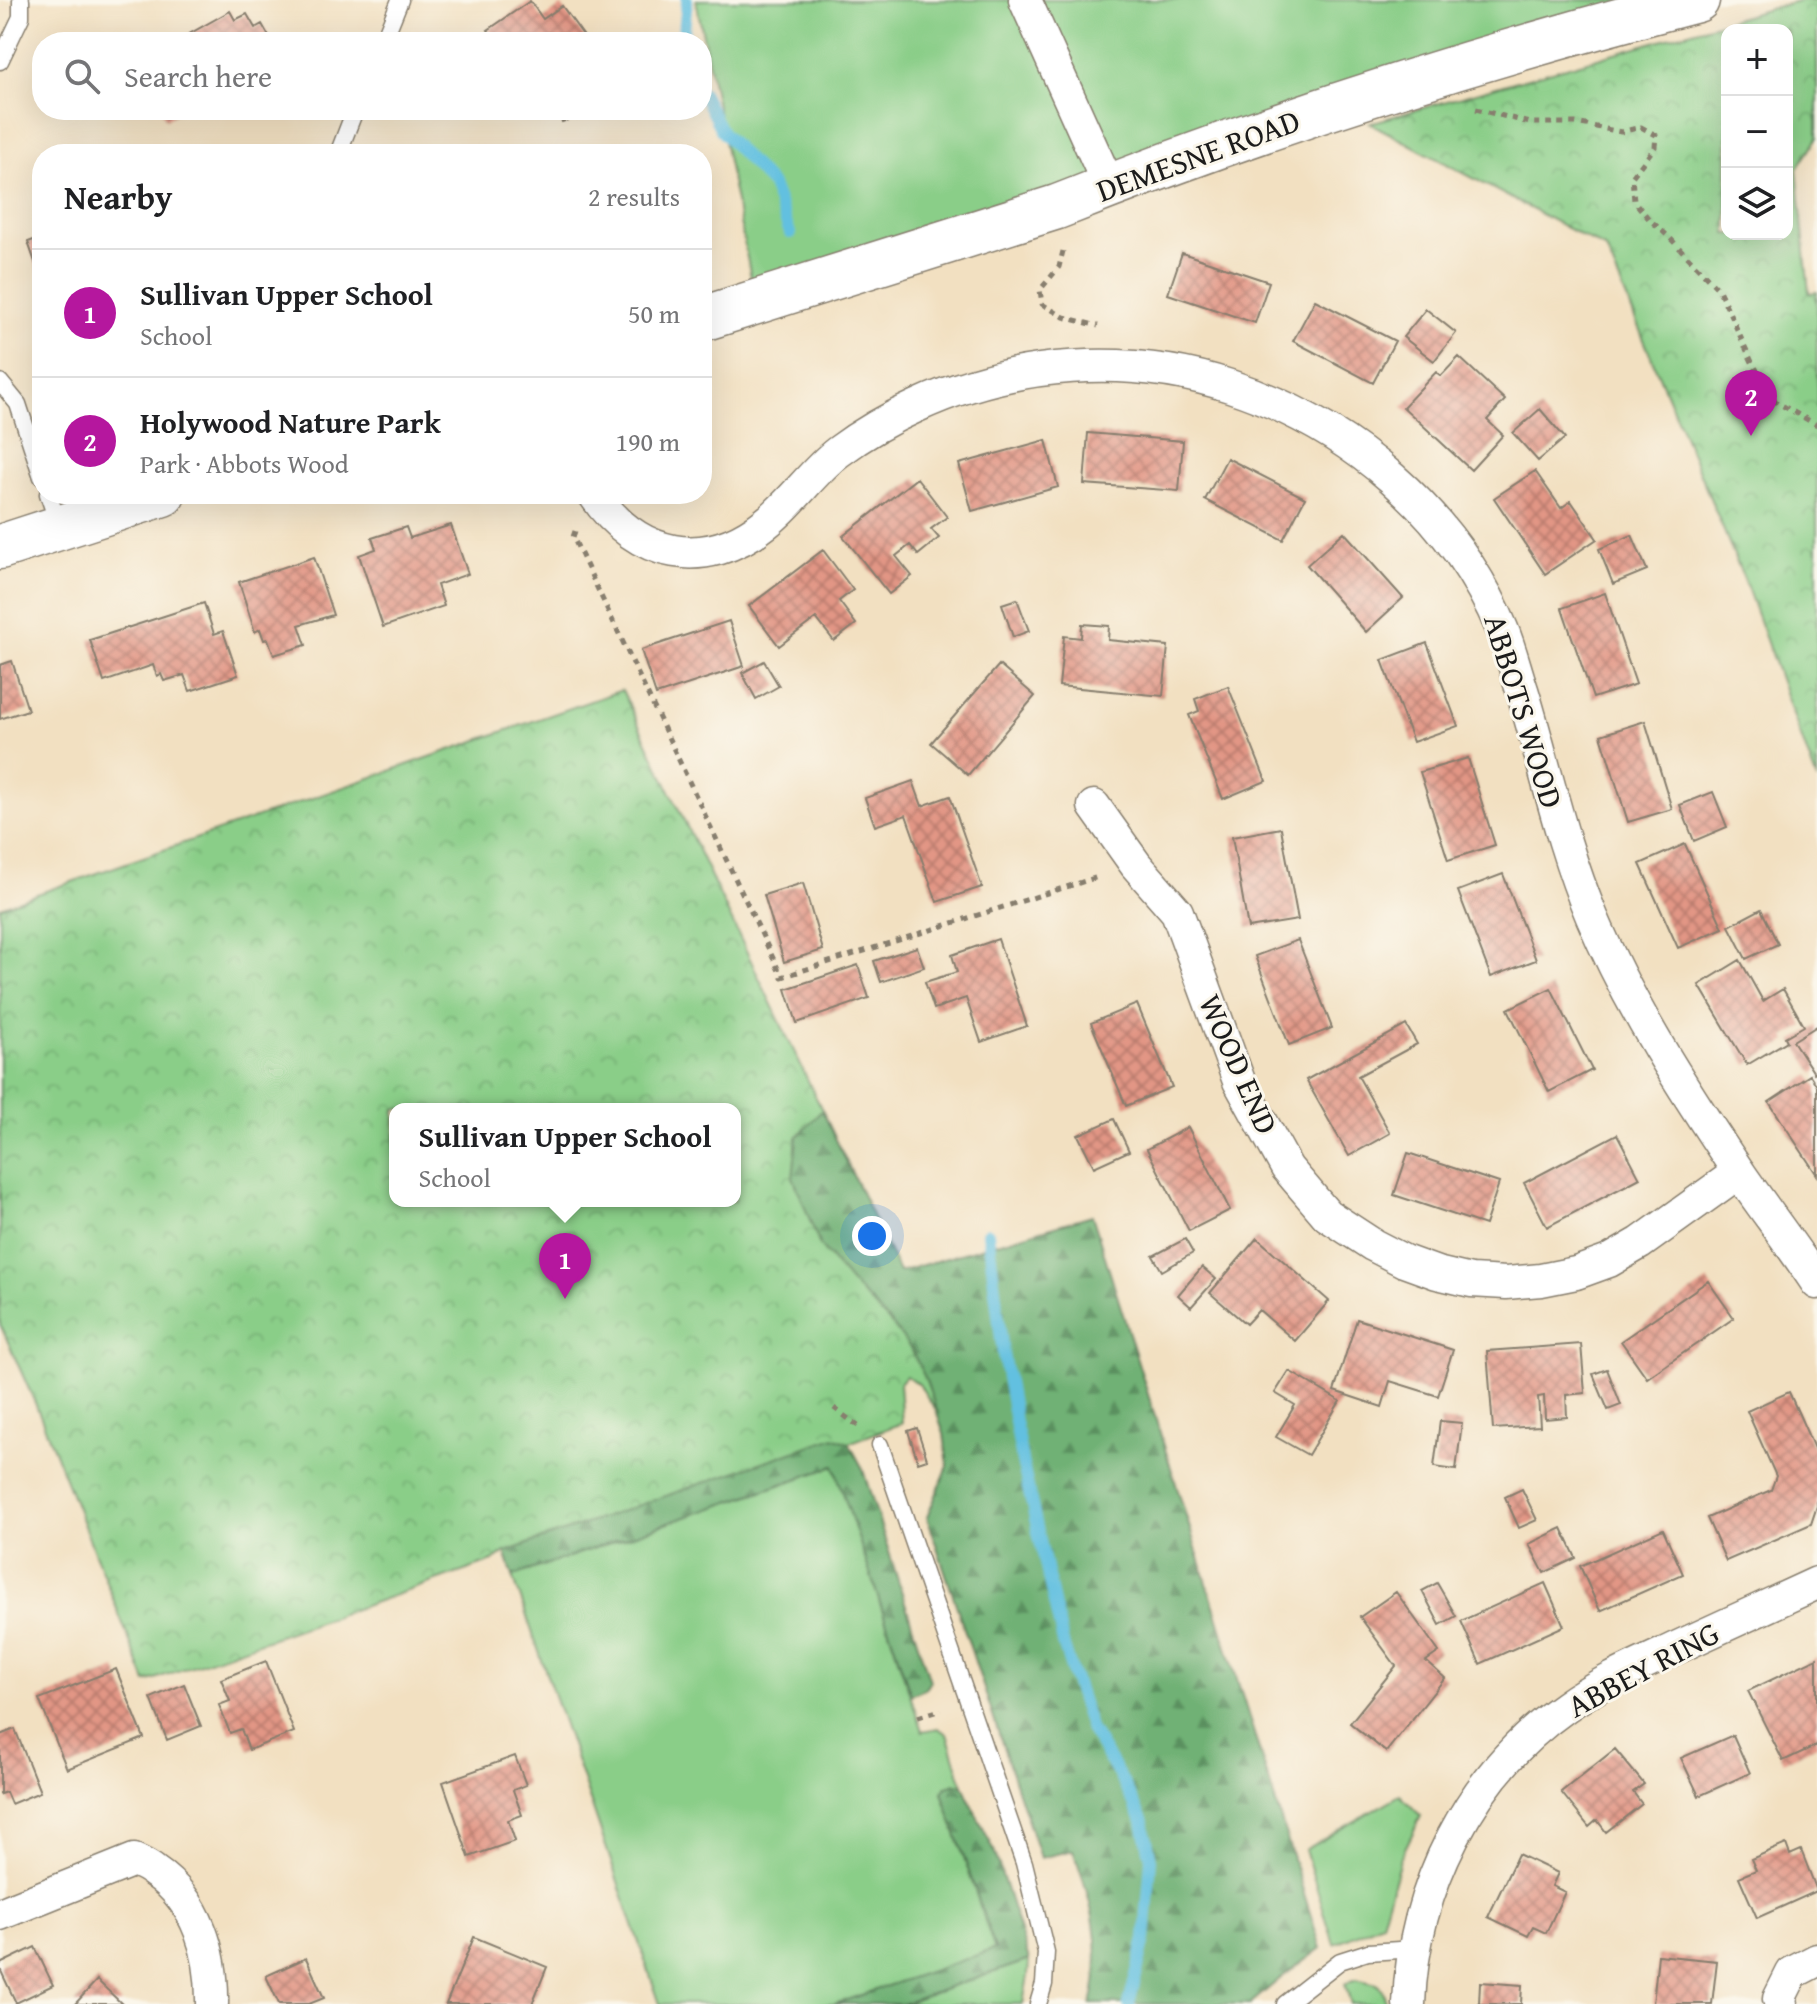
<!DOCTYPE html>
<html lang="en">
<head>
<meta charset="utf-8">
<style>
	:root { --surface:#fff; --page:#f2f2f2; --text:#202124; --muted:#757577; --line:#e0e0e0; --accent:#b5179e }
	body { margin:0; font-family:"Gentium Book Plus",serif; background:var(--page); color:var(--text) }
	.controls { position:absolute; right:24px; top:24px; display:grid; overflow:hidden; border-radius:16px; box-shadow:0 8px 32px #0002 }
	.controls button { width:72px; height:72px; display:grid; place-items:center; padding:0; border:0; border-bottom:2px solid var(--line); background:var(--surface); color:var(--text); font:40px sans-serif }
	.you { position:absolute; left:872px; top:1236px; width:28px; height:28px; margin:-20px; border:6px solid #fff; border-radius:50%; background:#1a73e8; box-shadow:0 0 0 12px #1a73e833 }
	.badge { display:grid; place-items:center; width:52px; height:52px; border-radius:50%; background:var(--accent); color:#fff; font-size:26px; font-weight:700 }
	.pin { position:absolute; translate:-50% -66px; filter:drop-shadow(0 2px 4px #0008) }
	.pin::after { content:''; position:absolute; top:42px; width:28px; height:24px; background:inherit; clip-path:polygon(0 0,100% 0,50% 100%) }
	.popup { position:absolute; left:389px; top:1103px; width:352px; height:104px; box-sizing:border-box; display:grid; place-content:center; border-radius:16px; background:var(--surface); filter:drop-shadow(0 2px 6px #0005); font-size:26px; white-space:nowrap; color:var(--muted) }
	.popup b { font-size:30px; color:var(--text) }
	.popup::after { content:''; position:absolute; left:50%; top:100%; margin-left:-16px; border:16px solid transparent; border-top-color:var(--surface) }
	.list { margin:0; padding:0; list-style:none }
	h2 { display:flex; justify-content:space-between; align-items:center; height:104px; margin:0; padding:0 32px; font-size:34px }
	h2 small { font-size:26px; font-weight:400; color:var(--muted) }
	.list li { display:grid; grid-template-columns:52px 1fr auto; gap:24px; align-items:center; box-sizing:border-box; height:128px; padding:0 32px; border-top:2px solid var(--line) }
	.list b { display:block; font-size:30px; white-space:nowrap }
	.list p { margin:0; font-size:26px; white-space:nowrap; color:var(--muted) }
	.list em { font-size:26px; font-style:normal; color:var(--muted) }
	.icon { flex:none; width:44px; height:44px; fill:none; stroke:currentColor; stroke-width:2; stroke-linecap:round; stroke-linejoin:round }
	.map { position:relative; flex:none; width:1817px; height:2004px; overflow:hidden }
	.search { position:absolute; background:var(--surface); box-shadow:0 8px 32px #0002; left:32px; top:32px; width:680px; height:88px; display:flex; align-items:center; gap:20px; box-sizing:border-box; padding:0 28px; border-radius:32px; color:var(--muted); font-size:30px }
	.panel { position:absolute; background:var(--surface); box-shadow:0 8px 32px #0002; left:32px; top:144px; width:680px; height:360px; border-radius:32px }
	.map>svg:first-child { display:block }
</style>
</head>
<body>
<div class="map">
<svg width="1817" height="2004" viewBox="0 0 1817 2004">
	<defs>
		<pattern id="forest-firs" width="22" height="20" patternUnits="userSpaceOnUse" patternTransform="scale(2)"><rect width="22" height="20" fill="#6fb174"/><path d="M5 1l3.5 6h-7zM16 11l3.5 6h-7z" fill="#5a8f5e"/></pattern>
		<pattern id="park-crowns" width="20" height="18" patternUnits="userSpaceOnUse" patternTransform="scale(2)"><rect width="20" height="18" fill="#8ace88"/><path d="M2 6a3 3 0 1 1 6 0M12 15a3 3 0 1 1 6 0" fill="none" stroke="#76b075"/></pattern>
		<pattern id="building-cross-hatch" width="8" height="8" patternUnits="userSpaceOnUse" patternTransform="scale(2)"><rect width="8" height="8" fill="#e29685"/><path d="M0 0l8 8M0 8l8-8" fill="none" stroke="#b67a6c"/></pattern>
	</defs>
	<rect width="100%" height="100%" fill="#fbf7ec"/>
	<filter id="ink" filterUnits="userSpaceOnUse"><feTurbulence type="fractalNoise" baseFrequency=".0125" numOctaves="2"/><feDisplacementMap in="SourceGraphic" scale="16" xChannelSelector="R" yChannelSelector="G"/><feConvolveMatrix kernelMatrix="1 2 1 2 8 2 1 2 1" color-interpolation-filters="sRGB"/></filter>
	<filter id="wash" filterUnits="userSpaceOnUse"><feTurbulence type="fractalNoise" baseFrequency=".006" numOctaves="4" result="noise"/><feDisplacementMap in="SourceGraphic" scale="32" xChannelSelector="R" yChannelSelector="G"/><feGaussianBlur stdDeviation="1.8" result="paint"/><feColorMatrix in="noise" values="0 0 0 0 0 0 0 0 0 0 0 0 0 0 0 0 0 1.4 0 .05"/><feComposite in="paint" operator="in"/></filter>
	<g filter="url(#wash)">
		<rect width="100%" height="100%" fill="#f2e0c1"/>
		<path fill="#8ace88" stroke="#537552" stroke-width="2" d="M696,0H1697L756,303Z
			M835,1466L922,1731L938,1728L947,1734L963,1785L956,1784L942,1792L995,1950L835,2004H660L513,1576Z
			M1400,1795L1421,1816L1400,1859L1382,1923L1334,1944L1305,1850Z
			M1029,1960L1028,1976L1023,2004H902Z
			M1356,1979L1377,1984L1384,1993L1385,2004H1351L1345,1984Z"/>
		<path fill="url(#forest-firs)" stroke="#466648" stroke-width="2" d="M822,1110L899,1272L1092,1215L1321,1948L1281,1978L1250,2004H1091C1105,1950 1092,1901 1073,1850L1040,1858L927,1517L948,1466L944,1434L925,1378L912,1351L873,1304L851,1283L820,1246L793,1177L797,1137Z
			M834,1437L849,1443L862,1467L930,1681L925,1689L911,1695L834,1466L513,1576L505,1552Z
			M956,1784L963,1785L971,1804L994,1850L1029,1960L902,2004H835L995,1949L942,1792L946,1787Z"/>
		<path fill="url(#park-crowns)" stroke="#537552" stroke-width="2" fill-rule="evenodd" d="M1801,0H1817V138L1797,169L1809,293L1817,292V781L1744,579L1606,249L1370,123ZM1727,30H1787V234H1727Z
			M622,690L822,1110L797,1137L793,1177L820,1246L851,1283L894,1327L912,1351L925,1378L938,1414L919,1384L906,1376L899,1384L902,1423L849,1443L834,1437L505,1552L493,1561L146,1682L36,1405L0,1324V907ZM395,1109H735V1201H395Z"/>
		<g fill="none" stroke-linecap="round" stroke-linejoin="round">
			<path stroke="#62c0e0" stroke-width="12" d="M683,42L687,0
				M702,93L722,132L772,185L790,233
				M988,1233L1003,1354L1022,1461L1064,1647L1091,1730L1123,1782L1143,1822L1151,1859L1145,1939L1129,2004"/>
		</g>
		<g id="blocks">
			<path fill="url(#building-cross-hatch)" d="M530,1L543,19L562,6L588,42H497L488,30Z
				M230,11L235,20L247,14L255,28L262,24L272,42H175Z
				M161,110H183L166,119Z
				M558,110H597V111L562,122Z
				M42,237V282L28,242Z
				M1182,253L1269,282L1255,323L1168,294Z
				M1315,300L1395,341L1373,383L1293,341Z
				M1426,309L1456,333L1434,361L1403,337Z
				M1459,357L1505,400L1487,420L1503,435L1471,470L1403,407L1436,372L1441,376Z
				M1540,409L1565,438L1538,461L1513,433Z
				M1088,433L1183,441L1179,491L1084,484Z
				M1046,440L1058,487L972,511L959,464Z
				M1227,458L1305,498L1283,540L1205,500Z
				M1535,471L1561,508L1571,501L1597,539L1545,574L1494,498Z
				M917,478L947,517L931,529L939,538L918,555L910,545L896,556L912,576L889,594L843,536Z
				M451,525L468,574L437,585L444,606L383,627L359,555L376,549L372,538L406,527L410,538Z
				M1344,532L1403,598L1366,632L1307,565Z
				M1632,535L1647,570L1613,584L1599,549Z
				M823,550L853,590L839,601L856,624L834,641L816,618L779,646L749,606Z
				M314,557L333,615L299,625L306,645L274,655L268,639L264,640L260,629L255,632L239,582Z
				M1605,593L1636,684L1593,698L1562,608Z
				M1017,599L1029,631L1013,637L1002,604Z
				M204,603L214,634L223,631L238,675L190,691L184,675L164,681L161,674L157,676L153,665L104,682L90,640Z
				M729,621L744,666L656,695L641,650Z
				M1082,624L1109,626L1108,640L1168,646L1163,696L1059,686L1064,636L1081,638Z
				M1427,643L1458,726L1413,742L1382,660Z
				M12,661L28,710L0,719V665Z
				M764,661L779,686L756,699L742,673Z
				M999,665L1035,696L968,775L931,743Z
				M1228,686L1266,781L1223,799L1189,715L1199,711L1195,699Z
				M1645,721L1672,809L1628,822L1601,735Z
				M1468,758L1495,845L1448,860L1420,772Z
				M913,781L922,806L950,796L982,887L937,902L906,815L875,826L865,798Z
				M1713,792L1727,827L1694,841L1680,805Z
				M1281,828L1298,920L1248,928L1232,837Z
				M1685,844L1723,928L1678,948L1640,864Z
				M1503,874L1536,960L1491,977L1458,891Z
				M803,883L823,950L784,962L764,895Z
				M1761,909L1778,944L1746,959L1729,926Z
				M998,939L1027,1026L981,1042L966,998L934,1009L925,982L957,972L952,955Z
				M1298,940L1332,1028L1289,1045L1255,956Z
				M917,947L924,967L881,982L874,961Z
				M1740,960L1763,1001L1783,989L1804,1026L1785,1037L1787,1041L1747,1065L1699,985Z
				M858,965L869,998L797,1023L786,989Z
				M1551,988L1592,1070L1549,1092L1508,1009Z
				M1137,1004L1172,1087L1126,1106L1091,1023Z
				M1406,1025L1417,1044L1358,1076L1390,1133L1349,1156L1306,1080Z
				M1817,1026V1071L1814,1073L1793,1041Z
				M1810,1075L1817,1086V1175L1769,1102Z
				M1114,1119L1129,1151L1094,1167L1078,1135Z
				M1188,1127L1230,1210L1189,1231L1147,1149Z
				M1617,1134L1640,1178L1547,1227L1524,1183Z
				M1408,1153L1499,1183L1485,1225L1394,1195Z
				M1257,1238L1329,1301L1295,1341L1259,1310L1246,1324L1210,1293Z
				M1185,1239L1193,1253L1162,1271L1153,1256Z
				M1202,1267L1216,1279L1191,1307L1178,1295Z
				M1708,1281L1734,1318L1647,1378L1621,1341Z
				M1357,1319L1453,1350L1438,1396L1390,1381L1382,1407L1334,1391Z
				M1581,1344L1585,1393L1566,1395L1567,1417L1545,1419L1544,1396L1538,1397L1540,1426L1493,1429L1487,1351Z
				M1607,1369L1621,1405L1608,1410L1593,1374Z
				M1289,1371L1340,1401L1308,1455L1276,1437L1295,1405L1275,1393Z
				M1789,1392L1817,1455V1506L1811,1524L1726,1561L1707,1518L1771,1490L1776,1476L1747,1411Z
				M1440,1421L1462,1423L1456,1470L1434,1467Z
				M917,1428L927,1459L918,1462L908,1431Z
				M1522,1489L1537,1520L1519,1528L1505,1497Z
				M1562,1528L1576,1558L1544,1573L1529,1544Z
				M1663,1529L1683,1574L1600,1611L1580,1566Z
				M1437,1583L1456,1616L1440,1625L1422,1591Z
				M1545,1583L1564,1626L1480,1664L1461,1621Z
				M1396,1592L1439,1652L1426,1661L1445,1678L1386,1752L1350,1723L1396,1666L1360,1617Z
				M1817,1658V1745L1783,1761L1748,1691Z
				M266,1661L294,1732L249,1750L241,1729L230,1733L219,1705L230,1701L221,1679Z
				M116,1669L144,1738L67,1769L39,1699Z
				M184,1684L201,1726L167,1740L151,1698Z
				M15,1729L40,1792L11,1804L6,1792L0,1794V1735Z
				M1733,1735L1750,1773L1699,1796L1681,1758Z
				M1615,1749L1644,1784L1633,1792L1642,1804L1606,1832L1597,1820L1589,1827L1561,1792Z
				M515,1756L526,1785L513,1790L522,1815L508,1820L515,1841L469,1857L443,1782Z
				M1786,1844L1790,1855L1801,1850L1817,1891L1757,1918L1739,1877L1756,1870L1751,1859Z
				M1518,1854L1558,1873L1552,1886L1565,1892L1546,1933L1533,1927L1528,1936L1488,1917Z
				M474,1937L547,1967L532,2004H446Z
				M35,1947L53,1985L16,2003L0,1969V1964Z
				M1658,1955L1717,1961L1712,2004H1653Z
				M306,1958L324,1998L309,2004H279L266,1976Z
				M97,1980L122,2004H75Z
				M1480,1982L1522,1985L1521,2004H1479Z"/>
		</g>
	</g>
	<g filter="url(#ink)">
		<use href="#blocks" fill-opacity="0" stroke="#877e6e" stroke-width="2"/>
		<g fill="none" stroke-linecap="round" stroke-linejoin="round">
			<g stroke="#877e6e" stroke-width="19">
				<path id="lane" d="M383,42L400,0
					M0,61L21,17V0
					M338,154L355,110
					M0,382L18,404L42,477
					M48,494L59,526
					M880,1445L1024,1863L1046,1952L1044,1984L1038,2004
					M1285,2004L1340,1961L1368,1952L1415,1949"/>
			</g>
			<g stroke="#877e6e" stroke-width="35">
				<path id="street" d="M1025,0L1109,186
					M594,494C637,558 705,572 766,523C793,502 812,472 838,452C862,434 890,418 917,406C1013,361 1130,353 1230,386C1349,425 1453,512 1502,629C1510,648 1515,669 1522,690C1545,765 1561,844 1592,917C1630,1007 1684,1090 1738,1171C1764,1209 1792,1245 1817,1283
					M1094,806L1136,865L1177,912L1239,1081L1287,1168L1327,1215L1373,1245L1404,1261L1437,1273L1471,1281L1506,1283L1541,1280L1576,1273L1609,1261L1640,1243L1739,1172
					M0,1914L134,1860C141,1863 149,1867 155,1872C198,1901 213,1955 212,2004
					M1409,2004C1413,1888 1470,1774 1565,1707C1600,1682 1640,1665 1678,1647C1725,1625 1771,1604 1817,1583
					M1781,2004L1779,1999L1792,1973L1817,1960"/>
			</g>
			<g stroke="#877e6e" stroke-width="47">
				<path id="secondary" d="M702,319L1057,207C1266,124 1480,56 1697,0
					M0,547L163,494"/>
			</g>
			<path stroke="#877e6e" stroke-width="5" stroke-dasharray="6 6" stroke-linecap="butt" d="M1476,109L1530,123H1576L1621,132L1641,127L1656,135L1655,147L1632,177L1634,201L1649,219L1670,238L1719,290L1752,362L1776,402L1817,425
				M1063,251L1059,267L1040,290L1042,304L1064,317L1098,326
				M575,531L573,537L782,977L1098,877
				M834,1408L858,1426
				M918,1717L941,1710"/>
			<use href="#lane" stroke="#fff" stroke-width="16"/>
			<use href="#street" stroke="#fff" stroke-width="32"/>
			<use href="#secondary" stroke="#fff" stroke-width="44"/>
		</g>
	</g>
	<g text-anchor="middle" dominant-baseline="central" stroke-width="6" stroke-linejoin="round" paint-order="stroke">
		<g font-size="32" fill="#1c1c1c" stroke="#fbf7ec">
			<text transform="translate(1198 155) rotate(-20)">DEMESNE ROAD</text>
			<text transform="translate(1524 711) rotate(73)">ABBOTS WOOD</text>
			<text transform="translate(1239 1064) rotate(66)">WOOD END</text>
			<text transform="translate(1643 1669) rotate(-28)">ABBEY RING</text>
		</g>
	</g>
</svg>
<div class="controls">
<button>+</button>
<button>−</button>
<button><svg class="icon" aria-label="layers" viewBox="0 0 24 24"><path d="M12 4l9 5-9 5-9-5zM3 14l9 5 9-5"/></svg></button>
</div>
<div class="you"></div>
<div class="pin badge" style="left:565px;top:1299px">1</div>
<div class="popup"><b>Sullivan Upper School</b>School</div>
<div class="pin badge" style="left:1751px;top:436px">2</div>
<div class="search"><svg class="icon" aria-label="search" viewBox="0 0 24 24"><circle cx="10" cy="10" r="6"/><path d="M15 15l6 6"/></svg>Search here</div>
<section class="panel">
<h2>Nearby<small>2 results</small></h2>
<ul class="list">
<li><span class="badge">1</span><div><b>Sullivan Upper School</b><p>School</p></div><em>50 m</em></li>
<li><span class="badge">2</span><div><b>Holywood Nature Park</b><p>Park · Abbots Wood</p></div><em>190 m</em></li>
</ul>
</section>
</div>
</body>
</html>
